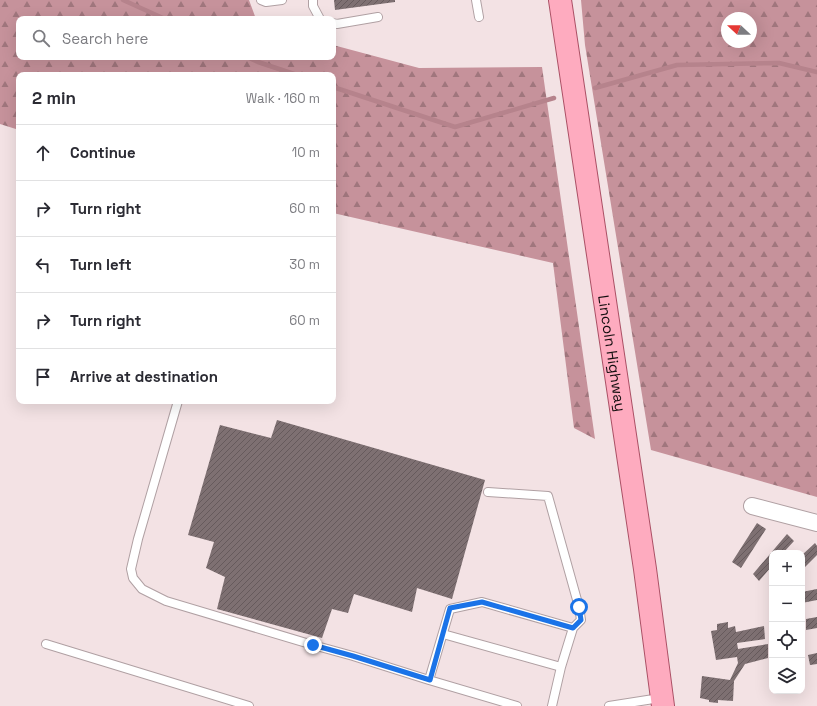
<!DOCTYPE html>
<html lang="en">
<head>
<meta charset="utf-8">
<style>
	:root { --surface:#fff; --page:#f2f2f3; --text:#2b2b33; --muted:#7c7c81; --line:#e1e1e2 }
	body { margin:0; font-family:"Space Grotesk",sans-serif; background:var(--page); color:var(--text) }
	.controls { position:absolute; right:12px; bottom:12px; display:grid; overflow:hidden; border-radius:8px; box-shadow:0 4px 16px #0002 }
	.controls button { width:36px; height:36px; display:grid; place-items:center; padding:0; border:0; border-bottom:1px solid var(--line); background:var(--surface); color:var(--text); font:20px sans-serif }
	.compass { position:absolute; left:721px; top:12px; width:36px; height:36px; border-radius:50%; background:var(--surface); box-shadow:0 4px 16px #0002; rotate:292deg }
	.stop { position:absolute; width:12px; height:12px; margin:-9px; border:3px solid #1a73e8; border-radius:50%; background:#fff }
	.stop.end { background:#1a73e8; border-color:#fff; box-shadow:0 1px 4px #0008 }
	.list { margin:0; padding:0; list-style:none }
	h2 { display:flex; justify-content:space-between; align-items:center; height:52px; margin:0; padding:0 16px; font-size:17px }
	h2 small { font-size:13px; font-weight:400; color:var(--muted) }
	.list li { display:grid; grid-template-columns:26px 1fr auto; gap:12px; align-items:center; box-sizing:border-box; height:56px; padding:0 16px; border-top:1px solid var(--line) }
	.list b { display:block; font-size:15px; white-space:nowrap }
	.list em { font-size:13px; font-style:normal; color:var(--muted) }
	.icon { flex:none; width:22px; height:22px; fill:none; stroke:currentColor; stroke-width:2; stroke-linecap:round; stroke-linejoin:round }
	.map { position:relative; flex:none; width:817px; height:706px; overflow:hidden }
	.search { position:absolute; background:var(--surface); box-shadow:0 4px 16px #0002; left:16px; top:16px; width:320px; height:44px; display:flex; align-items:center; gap:10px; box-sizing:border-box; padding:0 14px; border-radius:8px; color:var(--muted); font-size:15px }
	.panel { position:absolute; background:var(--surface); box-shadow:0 4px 16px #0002; left:16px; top:72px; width:320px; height:332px; border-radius:8px }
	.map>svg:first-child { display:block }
</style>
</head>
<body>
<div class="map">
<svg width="817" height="706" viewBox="0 0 817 706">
	<defs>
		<pattern id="forest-firs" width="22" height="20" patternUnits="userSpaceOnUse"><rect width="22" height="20" fill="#c6929b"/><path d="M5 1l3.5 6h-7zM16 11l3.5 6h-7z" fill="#a0767d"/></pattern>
		<pattern id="building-hatch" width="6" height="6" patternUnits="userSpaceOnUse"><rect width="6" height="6" fill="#7e7072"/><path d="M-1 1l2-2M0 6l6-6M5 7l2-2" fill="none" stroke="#665a5c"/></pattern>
	</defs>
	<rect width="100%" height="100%" fill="#f3e2e4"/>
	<path fill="url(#forest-firs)" fill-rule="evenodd" d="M0,0H249L256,19H19V57H333V45L419,68L542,67L595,439L574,428L553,263L333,213V75H19V130L0,124Z
		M581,0H817V497L651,450L585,45ZM727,18H751V42H727Z"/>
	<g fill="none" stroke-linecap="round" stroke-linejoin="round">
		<path stroke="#b6838c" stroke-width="4.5" d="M123,0L165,19
			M247,57L258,62L297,75
			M333,87L455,127L554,98
			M595,88L677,65L779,63L817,72"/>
	</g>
	<path fill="url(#building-hatch)" d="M334,0H395V2L335,10Z
		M277,420L485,480L452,599L417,588L412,612L354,594L348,613L332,609L322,638L217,609L225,577L206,568L214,542L188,535L220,425L271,438Z
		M757,523L766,529L741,568L732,562Z
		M787,534L794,541L783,553H772V566L759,581L753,574Z
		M815,543L817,546V555L802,570V555Z
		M817,589V600L802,603V592Z
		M817,617V628L806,630V619Z
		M728,622V628L735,626L736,632L764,626L765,639L737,643L738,649L768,644V658L745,664L734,681L733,701L718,700V703L709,702V700L700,698L702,676L730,680L738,663L737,657L716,660L711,631L717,630V624Z
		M817,653V664L810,665L808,655Z"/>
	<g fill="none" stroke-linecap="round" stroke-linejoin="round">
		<g stroke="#b0a0a3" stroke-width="10">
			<path id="service" d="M261,0L266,2L282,0
				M313,0V6L320,19
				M476,0L479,17
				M333,23L337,24L378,17
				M178,401L138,539L131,569L133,578L142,589L166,601L313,645L353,656L429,680
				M488,492L548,496L579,607L581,620L573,628
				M443,634L561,667
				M46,644L249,706
				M517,706L429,680L450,609L482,602L573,628L561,667L552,706
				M609,706L660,698"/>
		</g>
		<g stroke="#b0a0a3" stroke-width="18">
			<path id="minor" d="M752,506L817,523"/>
		</g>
		<g stroke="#ab5065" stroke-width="24">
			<g id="primary">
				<path id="s1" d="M560,0L645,569L663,706"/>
			</g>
		</g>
		<use href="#service" stroke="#fff" stroke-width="8"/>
		<use href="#minor" stroke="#fff" stroke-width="16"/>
		<use href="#primary" stroke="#feabbf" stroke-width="22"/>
	</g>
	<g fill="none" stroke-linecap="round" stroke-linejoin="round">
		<path stroke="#1a73e8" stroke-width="5" d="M313,645L353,656L430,680L450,608L482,602L573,628L581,620L579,607"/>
	</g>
	<g text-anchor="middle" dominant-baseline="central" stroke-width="3" stroke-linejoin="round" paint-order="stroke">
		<g font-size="15" fill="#140e0f" stroke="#f3e2e4">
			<text stroke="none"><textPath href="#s1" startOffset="357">Lincoln Highway</textPath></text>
		</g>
	</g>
</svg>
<div class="controls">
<button>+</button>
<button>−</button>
<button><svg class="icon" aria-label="locate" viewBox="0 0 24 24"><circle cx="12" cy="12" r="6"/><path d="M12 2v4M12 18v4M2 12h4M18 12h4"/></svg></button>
<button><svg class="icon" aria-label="layers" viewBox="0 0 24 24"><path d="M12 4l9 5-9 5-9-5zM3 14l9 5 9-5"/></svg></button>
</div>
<svg class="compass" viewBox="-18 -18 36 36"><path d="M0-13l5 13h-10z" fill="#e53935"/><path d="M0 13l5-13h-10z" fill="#7c7c81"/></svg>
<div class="stop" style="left:579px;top:607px"></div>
<div class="stop end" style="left:313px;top:645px"></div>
<div class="search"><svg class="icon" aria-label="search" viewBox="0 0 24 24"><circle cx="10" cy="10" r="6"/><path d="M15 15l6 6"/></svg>Search here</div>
<section class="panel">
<h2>2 min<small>Walk · 160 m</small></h2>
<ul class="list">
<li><svg class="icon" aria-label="ahead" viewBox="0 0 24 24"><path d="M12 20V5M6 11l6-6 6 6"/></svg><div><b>Continue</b></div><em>10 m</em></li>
<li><svg class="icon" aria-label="right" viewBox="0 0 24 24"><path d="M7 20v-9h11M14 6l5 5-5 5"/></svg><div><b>Turn right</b></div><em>60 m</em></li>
<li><svg class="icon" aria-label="left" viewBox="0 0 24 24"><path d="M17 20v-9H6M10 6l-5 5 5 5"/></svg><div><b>Turn left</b></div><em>30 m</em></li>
<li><svg class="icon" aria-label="right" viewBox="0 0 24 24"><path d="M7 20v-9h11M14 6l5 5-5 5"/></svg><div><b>Turn right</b></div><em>60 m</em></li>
<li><svg class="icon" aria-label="arrive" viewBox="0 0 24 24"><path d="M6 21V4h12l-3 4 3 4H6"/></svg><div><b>Arrive at destination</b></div></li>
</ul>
</section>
</div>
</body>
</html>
